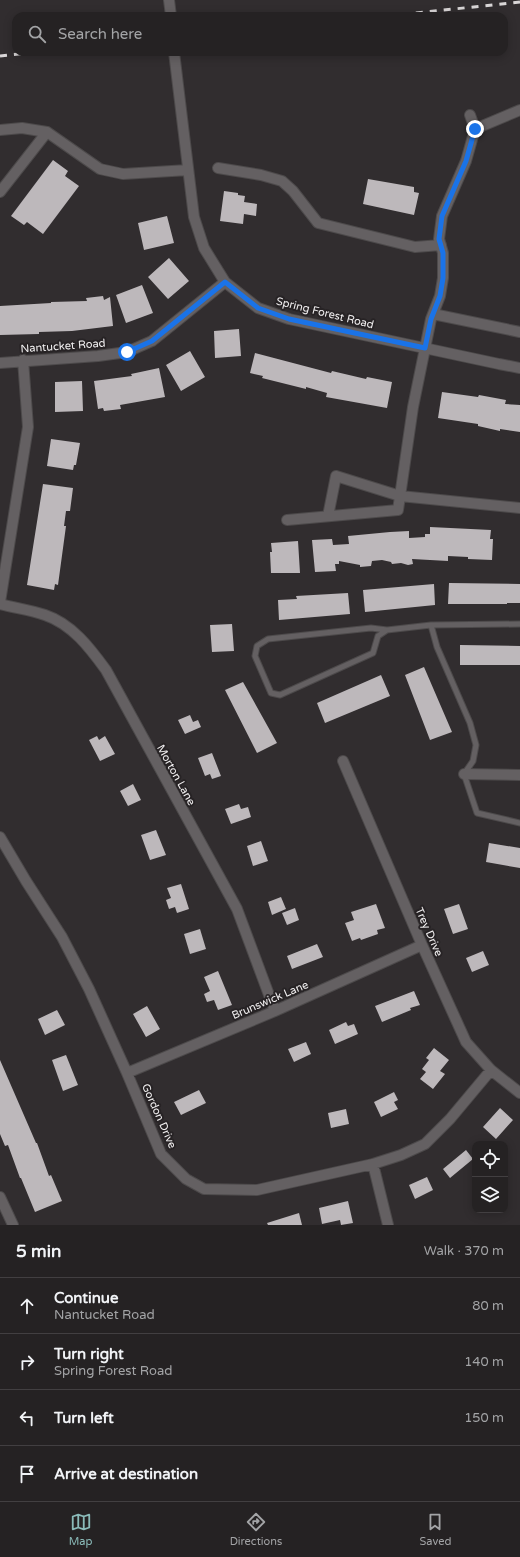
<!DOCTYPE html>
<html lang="en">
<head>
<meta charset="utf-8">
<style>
	:root { --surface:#252223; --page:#312f30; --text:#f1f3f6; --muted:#a3a4a6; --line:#423f41; --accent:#8bbbb9 }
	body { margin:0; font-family:"Varela Round",sans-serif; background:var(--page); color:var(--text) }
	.controls { position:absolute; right:12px; bottom:12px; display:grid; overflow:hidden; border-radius:8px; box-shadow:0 2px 10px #0003 }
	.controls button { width:36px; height:36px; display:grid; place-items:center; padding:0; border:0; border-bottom:1px solid var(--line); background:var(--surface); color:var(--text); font:20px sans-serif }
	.stop { position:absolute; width:12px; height:12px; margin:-9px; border:3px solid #1a73e8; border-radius:50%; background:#fff }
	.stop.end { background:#1a73e8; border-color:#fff; box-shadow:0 1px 4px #0008 }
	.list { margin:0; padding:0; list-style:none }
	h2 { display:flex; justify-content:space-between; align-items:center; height:52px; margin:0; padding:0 16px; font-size:17px }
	h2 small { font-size:13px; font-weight:400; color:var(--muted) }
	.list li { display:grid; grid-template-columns:26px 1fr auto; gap:12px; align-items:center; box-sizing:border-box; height:56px; padding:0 16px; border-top:1px solid var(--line) }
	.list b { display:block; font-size:15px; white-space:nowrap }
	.list p { margin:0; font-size:13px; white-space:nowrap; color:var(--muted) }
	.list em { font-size:13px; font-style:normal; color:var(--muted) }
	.icon { flex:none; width:22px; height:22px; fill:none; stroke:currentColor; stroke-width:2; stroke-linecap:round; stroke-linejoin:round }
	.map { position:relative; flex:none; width:520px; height:1225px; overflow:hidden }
	.search { position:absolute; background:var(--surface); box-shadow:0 2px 10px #0003; left:12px; right:12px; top:12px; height:44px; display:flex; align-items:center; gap:10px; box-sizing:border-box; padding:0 14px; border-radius:12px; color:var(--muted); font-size:15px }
	.sheet { height:276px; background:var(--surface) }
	nav { display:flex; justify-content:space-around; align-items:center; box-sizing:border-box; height:56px; border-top:1px solid var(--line); background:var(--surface); font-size:11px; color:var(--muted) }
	nav a { display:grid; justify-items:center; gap:2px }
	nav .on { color:var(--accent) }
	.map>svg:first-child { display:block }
</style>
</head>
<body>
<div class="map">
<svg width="520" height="1225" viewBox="0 0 520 1225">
	<rect width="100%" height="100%" fill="#312d2f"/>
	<path fill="#bdb8bb" d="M53,160L68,171L65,176L79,186L43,234L27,222L24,225L11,216Z
		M368,179L414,187V192L419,193L414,215L363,204Z
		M224,191L238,193V195L245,196L244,202L257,204L256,216L244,214L243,224L220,221Z
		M167,216L174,243L144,250L138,223Z
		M169,258L189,281L168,299L148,277Z
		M142,285L153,313L126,323L116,295Z
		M103,296L104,300L110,297L113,326L72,331L39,332V334L0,335V306L51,303V302L87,301L86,298Z
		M239,329L241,356L215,358L214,331Z
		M190,351L205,377L181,391L166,365Z
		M255,353L331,373L332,371L366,379L367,377L392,382L387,408L326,397L327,393L306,387V389L262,378L263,376L250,373Z
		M159,368L165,397L120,405L121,409L104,411L103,408L98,409L94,381L132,376L131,374Z
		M82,381L83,411L55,412V382Z
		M442,392L478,397L479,395L506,400L505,404L520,405V432L500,429V431L478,426V424L438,418Z
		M51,439L80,443L76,465H74L73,470L47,466Z
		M43,484L73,488L70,511H66L64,526H66L58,585L55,584L54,590L27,585Z
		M430,527L491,530L490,539H493L492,560L468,559V557L448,556V561L412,559L413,564L408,565L401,563L392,564L391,562L382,560L372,561L371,566L360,567V565L339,561V564H335L336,571L315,572L312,540L332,539L333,545L349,544L348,536L390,532L409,531V538L425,537V534H430Z
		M298,541L300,573H271L270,552H272L271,543Z
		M449,583L520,584V603H507V604H448Z
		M434,584L435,605L365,612L363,590Z
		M348,593L350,614L279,620L278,600L297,599L296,596Z
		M232,624L234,651L212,652L210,625Z
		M460,645L520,646V665H460Z
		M424,667L452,732L430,740L405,675Z
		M381,675L390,696L325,723L317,703Z
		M243,682L277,743L257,753L225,690Z
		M190,715L193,722L198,720L201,727L185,734L178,720Z
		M97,736L99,740L105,736L115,754L100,761L89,740Z
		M212,753L221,776L212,779L210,774L205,776L198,758Z
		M133,784L141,800L128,806L120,791Z
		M239,804L241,809L248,807L251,817L231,824L225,809Z
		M156,830L166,855L150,860L141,835Z
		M261,841L268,861L253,866L247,846Z
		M489,843L520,848V868L486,862Z
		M181,884L189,909L177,913L175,907L169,909L166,900L171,898L167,888Z
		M281,897L286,909L272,915L268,902Z
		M376,904L385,928L377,930L378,934L361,940L360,938L352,941L345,923L354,920L351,912Z
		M459,904L468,929L453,934L444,909Z
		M295,908L299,920L287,925L282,913Z
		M200,929L206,949L190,954L184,934Z
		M317,944L323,957L292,969L287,956Z
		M483,951L489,965L472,972L466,958Z
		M218,971L232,1005L218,1010L214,1000L207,1002L204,994L210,991L204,977Z
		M414,991L420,1005L410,1008L411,1010L382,1022L375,1006Z
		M147,1006L160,1029L146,1037L133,1014Z
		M57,1010L65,1025L45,1035L38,1019Z
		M346,1022L348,1026L354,1024L358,1034L335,1044L329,1030Z
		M306,1042L311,1054L294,1062L288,1049Z
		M434,1048L449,1060L440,1071L445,1074L433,1089L420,1079L426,1072L422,1069L429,1060L426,1058Z
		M66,1055L78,1085L63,1091L52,1060Z
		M0,1060L36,1143H37L49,1176L51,1175L62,1201L35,1212L21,1178H20L8,1145L5,1146L0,1134Z
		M199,1090L206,1103L181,1115L174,1102Z
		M394,1092L398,1100L394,1102L398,1109L381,1117L374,1102Z
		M500,1108L513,1120L496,1139L483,1127Z
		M346,1109L349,1124L331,1128L328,1113Z
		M466,1150L473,1159L450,1178L443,1169Z
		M427,1177L433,1190L415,1199L409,1185Z
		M348,1201L353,1223L341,1225L340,1220L322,1224L319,1208Z
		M299,1213L302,1225H268L267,1223Z"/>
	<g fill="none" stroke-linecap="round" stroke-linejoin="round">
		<g stroke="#4d4a4b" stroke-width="7">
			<path id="lane" d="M520,624L431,625L437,647L470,723L476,745L473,761L464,774L477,813L520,823
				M387,630L371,628L268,639L257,646L255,656L271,693L280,695L373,653L378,636L387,630L431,625"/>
		</g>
		<g stroke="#4d4a4b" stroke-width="12">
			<path id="street" d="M169,0L171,16
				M174,52L194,217L204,248L225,282L258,308L289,319L499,364L520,368
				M475,129L520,110
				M0,130L22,128L47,132L100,169L123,174L188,170
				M218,168L261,175L282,181L293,191L318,223L415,247L441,245
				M0,192L47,132
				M433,314L520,332
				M0,363L98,356L127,352L152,341L225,282
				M328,516L336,476L400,496L520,508
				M287,520L398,510L413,407L431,319L440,296L443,278V253L439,239L442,216L466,161L475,129L470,115
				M0,602L28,427L23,360
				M0,604C15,608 31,610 45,615C72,624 90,648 106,670L237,909L275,1011
				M343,761L422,945L466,1042L491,1070L520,1093
				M464,774L520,775
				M0,837L26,881L62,937L89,989L127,1073L161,1154L186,1179L204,1189L257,1190L373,1164L401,1155L425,1144L450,1119L491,1070
				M127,1073L275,1011L422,945
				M373,1164L388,1225
				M0,1197L13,1225"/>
		</g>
		<use href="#lane" stroke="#646062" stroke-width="5"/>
		<use href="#street" stroke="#646062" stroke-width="10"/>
		<path stroke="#d9d6d7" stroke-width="3" stroke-dasharray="7 7" stroke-linecap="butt" d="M388,16L520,2
			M0,56L37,52"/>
	</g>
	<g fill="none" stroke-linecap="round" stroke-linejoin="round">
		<path stroke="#1a73e8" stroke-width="5" d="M127,352L152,341L225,282L258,308L289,319L425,348L431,319L440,296L443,278V253L439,239L442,216L466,161L475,129"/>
	</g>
	<g text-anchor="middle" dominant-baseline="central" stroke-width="4" stroke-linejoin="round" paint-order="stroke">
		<g font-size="11" fill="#f2f0f1" stroke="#272325">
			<text transform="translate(325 313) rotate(14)">Spring Forest Road</text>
			<text transform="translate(63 346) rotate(-4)">Nantucket Road</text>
			<text transform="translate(176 775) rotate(61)">Morton Lane</text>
			<text transform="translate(429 932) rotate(66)">Trey Drive</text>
			<text transform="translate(270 1000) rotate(-23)">Brunswick Lane</text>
			<text transform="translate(159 1116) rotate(66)">Gordon Drive</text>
		</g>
	</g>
</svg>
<div class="controls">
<button><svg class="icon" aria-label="locate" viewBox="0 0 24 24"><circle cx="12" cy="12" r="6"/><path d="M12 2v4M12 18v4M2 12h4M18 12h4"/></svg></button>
<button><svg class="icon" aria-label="layers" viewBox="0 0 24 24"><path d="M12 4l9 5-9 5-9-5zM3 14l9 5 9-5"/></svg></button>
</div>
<div class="stop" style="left:127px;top:352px"></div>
<div class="stop end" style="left:475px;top:129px"></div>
<div class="search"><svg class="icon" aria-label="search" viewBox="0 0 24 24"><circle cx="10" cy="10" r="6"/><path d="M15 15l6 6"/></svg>Search here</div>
</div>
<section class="sheet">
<h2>5 min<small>Walk · 370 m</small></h2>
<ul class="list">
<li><svg class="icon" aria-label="ahead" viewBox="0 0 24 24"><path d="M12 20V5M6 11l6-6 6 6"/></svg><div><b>Continue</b><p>Nantucket Road</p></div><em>80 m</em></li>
<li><svg class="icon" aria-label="right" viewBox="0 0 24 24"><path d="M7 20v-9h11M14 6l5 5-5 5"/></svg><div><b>Turn right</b><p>Spring Forest Road</p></div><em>140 m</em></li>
<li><svg class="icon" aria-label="left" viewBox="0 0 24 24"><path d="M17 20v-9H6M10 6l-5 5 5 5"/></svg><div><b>Turn left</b></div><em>150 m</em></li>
<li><svg class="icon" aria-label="arrive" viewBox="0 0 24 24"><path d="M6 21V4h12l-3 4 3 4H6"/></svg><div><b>Arrive at destination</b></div></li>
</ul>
</section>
<nav>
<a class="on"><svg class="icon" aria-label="map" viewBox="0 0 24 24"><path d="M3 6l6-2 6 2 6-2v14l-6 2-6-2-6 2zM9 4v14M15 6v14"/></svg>Map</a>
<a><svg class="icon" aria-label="directions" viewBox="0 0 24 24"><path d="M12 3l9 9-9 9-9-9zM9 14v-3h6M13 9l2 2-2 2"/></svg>Directions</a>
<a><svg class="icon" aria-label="saved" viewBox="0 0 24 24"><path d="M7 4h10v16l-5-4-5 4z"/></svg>Saved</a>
</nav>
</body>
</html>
